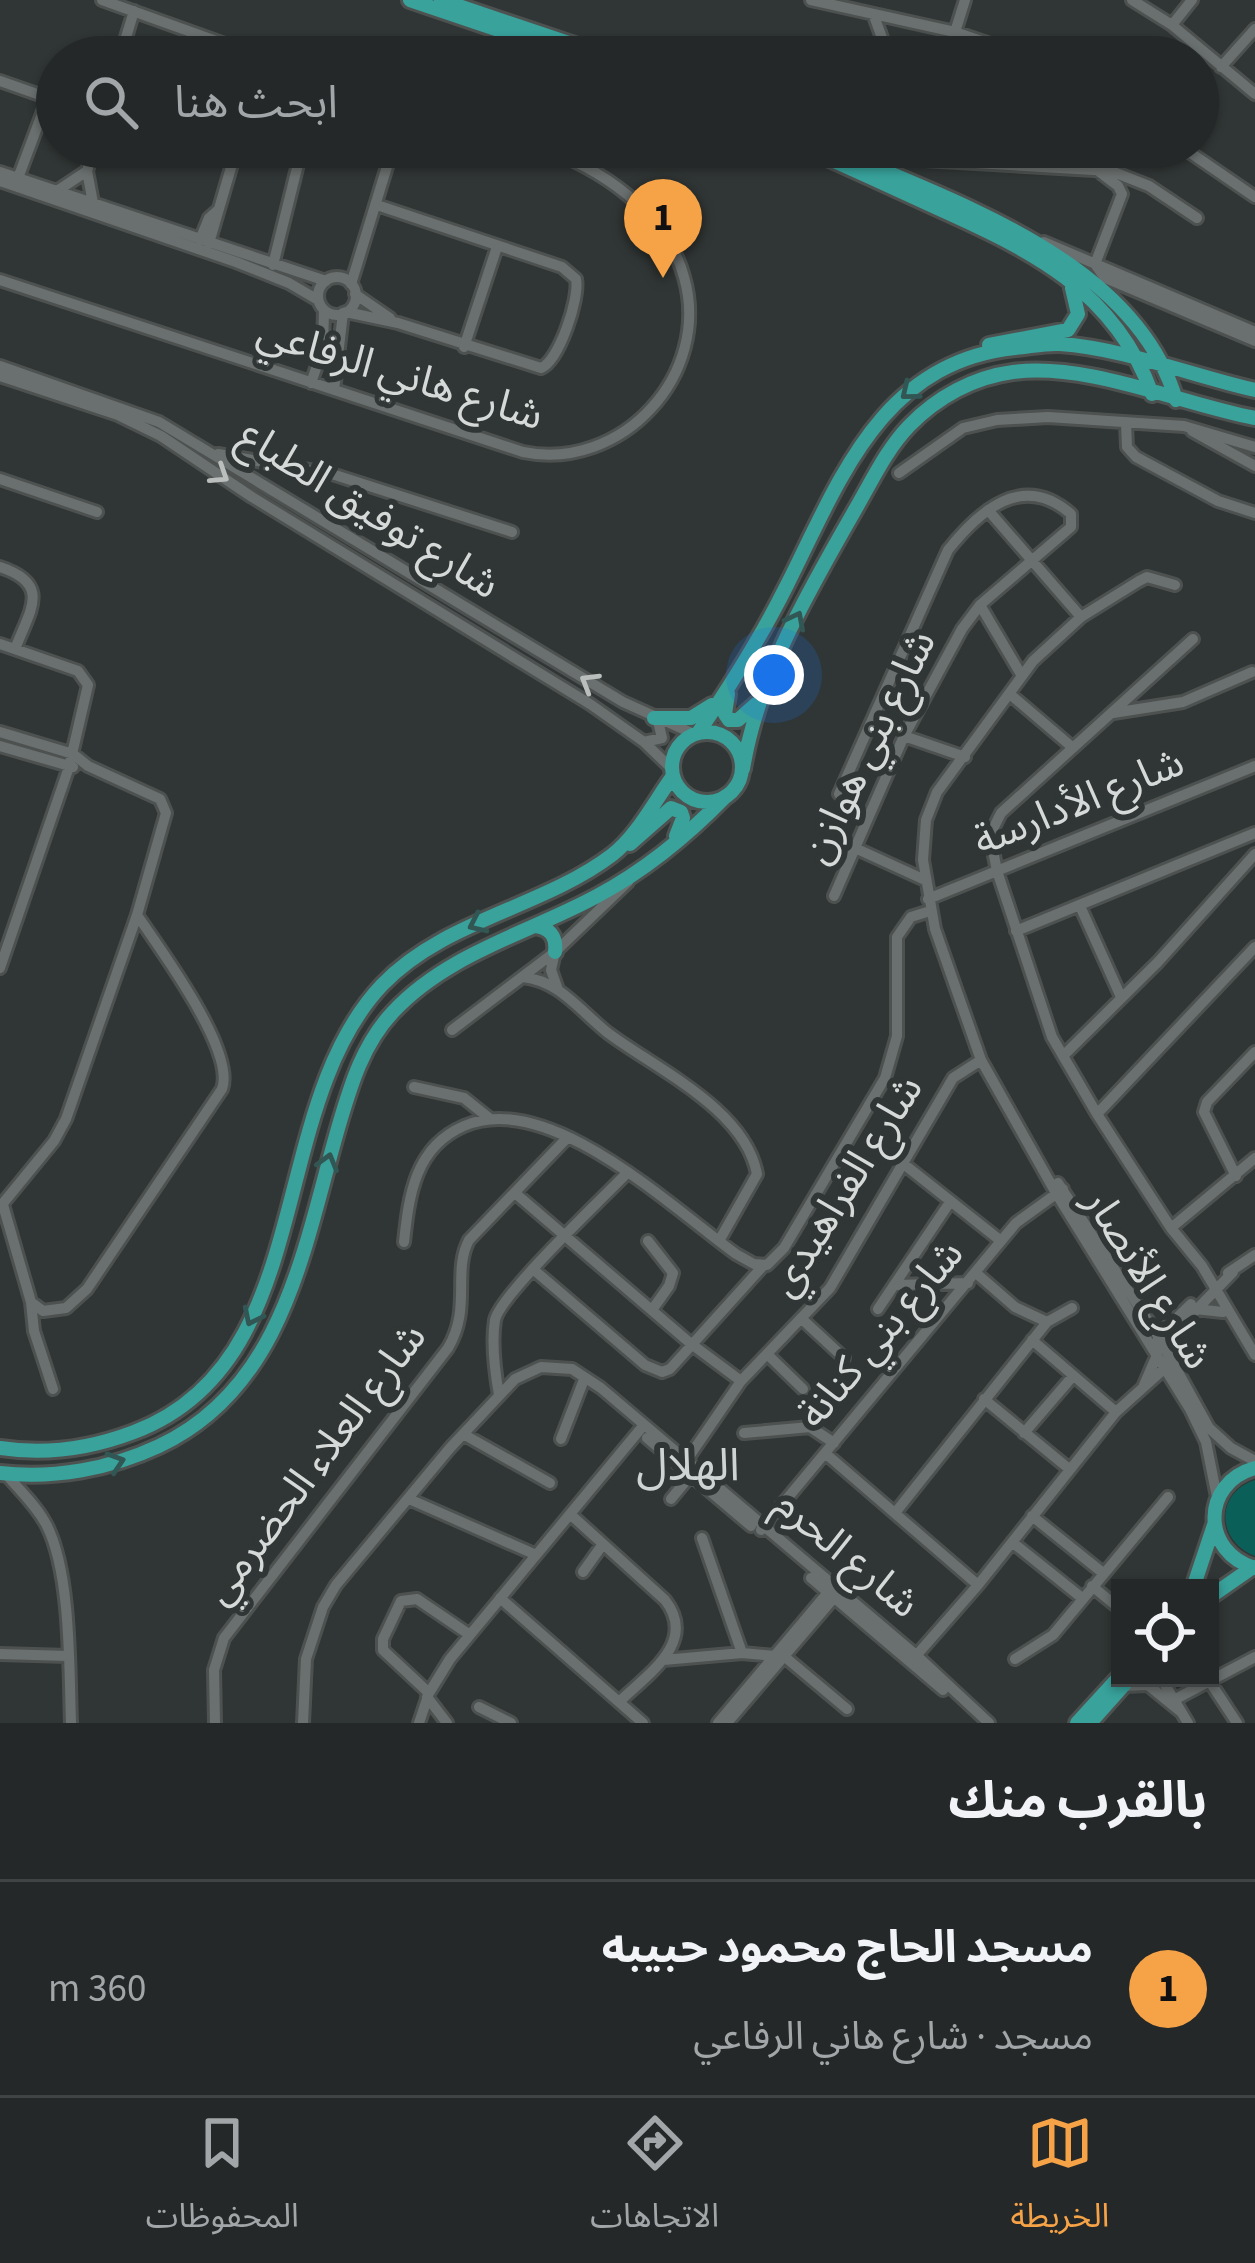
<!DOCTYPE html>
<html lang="ar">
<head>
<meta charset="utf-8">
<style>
	:root { --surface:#242828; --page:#303434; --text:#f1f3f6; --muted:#a3a6a8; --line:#414445; --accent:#f6a247 }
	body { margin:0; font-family:"Source Sans 3","Noto Sans Arabic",sans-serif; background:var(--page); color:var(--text); direction:rtl }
	.controls { position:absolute; right:36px; bottom:36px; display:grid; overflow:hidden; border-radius:0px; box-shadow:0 3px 9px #0004 }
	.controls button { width:108px; height:108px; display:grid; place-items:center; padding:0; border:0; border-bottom:3px solid var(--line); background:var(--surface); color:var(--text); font:60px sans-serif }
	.you { position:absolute; left:774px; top:675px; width:42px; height:42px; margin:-30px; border:9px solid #fff; border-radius:50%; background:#1a73e8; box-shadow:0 0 0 18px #1a73e833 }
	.badge { display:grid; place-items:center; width:78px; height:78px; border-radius:50%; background:var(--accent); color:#111; font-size:39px; font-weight:700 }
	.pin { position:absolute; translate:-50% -99px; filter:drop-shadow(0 3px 6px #0008) }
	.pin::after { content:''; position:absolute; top:63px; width:42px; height:36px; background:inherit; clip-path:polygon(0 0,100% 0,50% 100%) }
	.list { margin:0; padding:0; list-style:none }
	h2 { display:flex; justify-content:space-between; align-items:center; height:156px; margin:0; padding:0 48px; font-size:51px }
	h2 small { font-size:39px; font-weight:400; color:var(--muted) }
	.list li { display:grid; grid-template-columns:78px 1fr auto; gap:36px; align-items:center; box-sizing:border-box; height:216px; padding:0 48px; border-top:3px solid var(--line) }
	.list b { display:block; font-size:45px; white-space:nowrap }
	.list p { margin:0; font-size:39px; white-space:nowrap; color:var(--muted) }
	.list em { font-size:39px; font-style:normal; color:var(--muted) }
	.icon { flex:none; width:66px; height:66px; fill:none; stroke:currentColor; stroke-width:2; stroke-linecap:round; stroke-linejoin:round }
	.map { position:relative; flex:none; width:1255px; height:1723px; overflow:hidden; direction:ltr }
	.search { position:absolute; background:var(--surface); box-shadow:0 3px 9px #0004; left:36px; right:36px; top:36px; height:132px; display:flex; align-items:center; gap:30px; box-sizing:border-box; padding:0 42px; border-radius:66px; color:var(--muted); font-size:45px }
	.sheet { height:372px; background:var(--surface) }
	nav { display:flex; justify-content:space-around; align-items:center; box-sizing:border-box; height:168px; border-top:3px solid var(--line); background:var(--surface); font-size:33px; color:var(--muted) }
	nav a { display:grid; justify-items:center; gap:6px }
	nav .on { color:var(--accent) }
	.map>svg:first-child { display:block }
</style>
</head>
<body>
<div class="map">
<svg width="1255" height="1723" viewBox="0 0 1255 1723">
	<rect width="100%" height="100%" fill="#303635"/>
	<path fill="#0a6059" d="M1255,1480V1556C1217,1542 1214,1493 1255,1480Z"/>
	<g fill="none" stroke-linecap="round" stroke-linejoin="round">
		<g stroke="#4d5251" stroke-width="16">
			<path id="minor" d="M102,0L261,57
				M811,0L955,32L1028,57
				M1132,0L1172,25L1255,94
				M874,16L889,57
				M1172,25L1192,0
				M955,32L965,0
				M120,57L134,11
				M1221,67L1255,29
				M0,81L57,101
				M201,147L233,158
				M1182,147L1255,197
				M924,160L1111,171L1149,186L1197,218
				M0,172L326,281
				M18,178L48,98
				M0,181L236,262L289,283L318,300
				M57,191L87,171
				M93,203L87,171L94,147
				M200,240L209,218L217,211
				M1044,242L1255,332
				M209,243L237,147
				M1095,264L1105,278L1255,341
				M1095,264L1122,194L1118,186L1097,170
				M273,265L299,160
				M318 296a19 19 0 1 1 38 0a19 19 0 1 1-38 0Z
				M0,280L523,452C622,472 712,374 684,277C666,211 599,167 539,147
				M351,284L393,147
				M355,294L390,318
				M346,312L398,323L541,368C559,361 580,298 576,279L562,267L377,205
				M464,347L497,247
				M0,366L159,422L623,702L694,734
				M0,376L118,415L161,436L252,497L590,704L644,742L672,769
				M311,383L323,348L324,310
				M334,390L343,313
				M1126,424L1127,447L1136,457L1218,501L1255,513
				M1192,431L1255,466
				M218,454L332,474L512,532
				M899,473L963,428L997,420L1048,417L1184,426L1255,447
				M0,479L97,512
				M988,510L1081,617
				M0,567C52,584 30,610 15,649
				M1175,585L1147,577L1139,581L1081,617L1033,661L937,792L926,820L923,860L935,929L981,1060L1056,1193L1190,1409L1206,1442L1217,1497
				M980,605L1022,676
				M1193,639L1001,813L990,835L997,871L1052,1037L1097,1114L1171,1228L1202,1266L1255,1355
				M0,644L78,671L88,685L69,767L0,968
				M1011,695L1072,747
				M1113,713L1183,702L1252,672
				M0,732L73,754L88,766L160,799L166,813L137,915L66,1119L54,1141L0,1207
				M904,736L965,757
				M644,742L662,738L658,721
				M0,746L73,767
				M855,848L925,880
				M834,896L904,736L962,629L980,605L1071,527V514C1023,472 980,510 948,550L839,794
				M928,899L1255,766
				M1080,906L1121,997
				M1016,931L1255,833
				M555,952L551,970L557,987
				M523,977C560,981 580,1011 608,1033C656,1069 745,1109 757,1174L719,1241
				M452,1030L555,952L628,882
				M1063,1056L1158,962L1255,854
				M414,1087L464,1098L489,1118
				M1097,1114L1255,947
				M905,1165L1001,1241
				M1236,1176L1204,1112L1207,1102L1255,1052
				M1058,1183L1158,1336L1209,1428L1231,1448L1255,1461
				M515,1193L690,1343L741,1381
				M3,1205L31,1302L43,1311L66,1308L87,1289L222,1089C236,1051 160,949 137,915
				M1171,1228L1255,1158
				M648,1241L673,1273L669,1286L652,1310
				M404,1242C409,1195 415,1147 464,1126C548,1089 671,1207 736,1254L754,1264L767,1265L784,1248L885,1078L897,1036V937L911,917L930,911
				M534,1270L645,1365L662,1372L670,1369L763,1266
				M976,1273L1015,1307L1047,1322
				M1228,1273L1255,1255
				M896,1285L968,1283
				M31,1302L34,1331L53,1389
				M878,1309L950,1202
				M1195,1309L1223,1312
				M803,1320L844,1358
				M1032,1340L1116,1412
				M768,1355L803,1389
				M1144,1385L1157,1355L1158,1336L1191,1304
				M499,1395C495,1372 491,1344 495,1320C500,1295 604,1197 627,1173
				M984,1399L1068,1468
				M744,1433L810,1427L834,1443
				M1024,1433L1073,1376
				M463,1434L550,1483
				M647,1438L751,1526
				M561,1439L583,1382
				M825,1453L978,1585
				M684,1464L741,1381L830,1288L953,1078L981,1060
				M6,1474C20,1491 37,1506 47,1526C71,1574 69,1668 71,1723
				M409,1499L534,1554
				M671,1499L694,1471
				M895,1513L1047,1322L1072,1308
				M570,1514L665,1600C698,1642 648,1674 620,1701
				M1032,1516L1103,1573
				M761,1530L1016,1223L1063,1189
				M1012,1542L1082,1598
				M583,1572L603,1544
				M811,1578L943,1690
				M1092,1586L1120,1609
				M500,1598L643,1723
				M742,1653L785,1657L847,1709
				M0,1654L68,1656
				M915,1657L978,1585L1116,1412L1166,1367L1175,1332L1233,1272
				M1015,1659L1053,1635L1168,1497
				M663,1660L742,1653L702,1538
				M1161,1678L1188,1723
				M1210,1682L1237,1723
				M1123,1686L1148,1685L1180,1711
				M429,1693L383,1650V1639L401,1601L417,1599L470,1635
				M427,1697L447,1723
				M1170,1702L1255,1657
				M479,1707L511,1723
				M215,1723L214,1670L224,1638L448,1348C472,1308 452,1272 469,1240L567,1138
				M303,1723L306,1659L323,1607L336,1585L450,1448L515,1379L541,1367L572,1369L601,1388L916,1655L989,1723
				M419,1723L429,1693L450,1659L643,1426
				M718,1723L830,1590
				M727,1723L838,1593"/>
		</g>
		<g stroke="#4d5251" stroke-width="20">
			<path id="major" d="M410,0L578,57
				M441,0L610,57
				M803,147C848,167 892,187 937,208C1030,250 1115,290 1152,394
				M828,147C950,201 1135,259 1176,400
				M989,345L1068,330L1078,314L1072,288
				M728,694L725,714L729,720H738L756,704
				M654,718H691L712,705
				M672 767a35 35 0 1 1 70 0a35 35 0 1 1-70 0Z
				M698,733C731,685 761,637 787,585C840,480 881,362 1015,348C1029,347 1045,343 1060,344C1122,348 1194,376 1255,390
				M743,769C758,676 809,591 855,510C872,481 886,450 909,426C937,397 974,377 1013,372C1088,362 1181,404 1255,418
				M630,844L671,808L681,812L683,818L676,836
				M534,926C549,927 557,936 555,952
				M0,1448C45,1455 92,1448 134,1432C319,1362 264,1110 382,985C444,920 542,908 612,855C637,836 654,802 673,776
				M1255,1468C1201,1483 1201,1552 1255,1568
				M0,1473C54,1479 110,1469 159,1446C285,1387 304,1245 339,1125C351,1084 363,1044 393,1012C448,953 529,933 597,896C644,871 689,834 726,796
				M1193,1588L1214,1525
				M1210,1597L1253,1567
				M1077,1723L1120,1676
				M1090,1723L1130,1678"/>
		</g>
		<use href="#minor" stroke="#6a706f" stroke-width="10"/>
		<use href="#major" stroke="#38a29b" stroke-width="14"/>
	</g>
	<defs><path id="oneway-chevron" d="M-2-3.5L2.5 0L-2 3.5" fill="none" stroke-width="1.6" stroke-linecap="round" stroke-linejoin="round" transform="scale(3)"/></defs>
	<g stroke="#325654">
		<use href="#oneway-chevron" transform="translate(909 392) rotate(141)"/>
		<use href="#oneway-chevron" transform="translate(796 620) rotate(-63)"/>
		<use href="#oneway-chevron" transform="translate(477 924) rotate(155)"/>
		<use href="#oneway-chevron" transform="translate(328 1162) rotate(-74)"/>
		<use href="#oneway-chevron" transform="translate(252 1317) rotate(116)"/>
		<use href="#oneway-chevron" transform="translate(116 1462) rotate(-18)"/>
	</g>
	<g stroke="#babfbe">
		<use href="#oneway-chevron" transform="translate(220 475) rotate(33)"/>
		<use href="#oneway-chevron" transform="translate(589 682) rotate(-149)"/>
	</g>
	<g text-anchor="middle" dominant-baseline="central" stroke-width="12" stroke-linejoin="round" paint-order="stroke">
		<g font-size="42" fill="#d5d9d8" stroke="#303635">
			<text transform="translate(400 374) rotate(17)">شارع هاني الرفاعي</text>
			<text transform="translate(369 510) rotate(32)">شارع توفيق الطباع</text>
			<text transform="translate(869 747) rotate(-64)">شارع بني هوازن</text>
			<text transform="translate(1079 802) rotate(-22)">شارع الأدارسة</text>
			<text transform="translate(846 1186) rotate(-58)">شارع الفراهيدي</text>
			<text transform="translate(1148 1279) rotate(58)">شارع الأنصار</text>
			<text transform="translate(881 1334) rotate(-50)">شارع بني كنانة</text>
			<text transform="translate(315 1464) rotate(-53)">شارع العلاء الحضرمي</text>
			<text transform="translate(847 1554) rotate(40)">شارع الحرم</text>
		</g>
		<g font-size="45" fill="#cdd4d3" stroke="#303635">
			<text x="688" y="1466">الهلال</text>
		</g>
	</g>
</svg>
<div class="controls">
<button><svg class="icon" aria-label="locate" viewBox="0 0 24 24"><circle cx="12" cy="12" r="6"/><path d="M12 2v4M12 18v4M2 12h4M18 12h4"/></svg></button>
</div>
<div class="you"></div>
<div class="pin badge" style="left:663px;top:278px">1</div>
<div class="search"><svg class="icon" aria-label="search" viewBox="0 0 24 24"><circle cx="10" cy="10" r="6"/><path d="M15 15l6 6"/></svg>ابحث هنا</div>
</div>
<section class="sheet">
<h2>بالقرب منك<small></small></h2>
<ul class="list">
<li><span class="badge">1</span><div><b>مسجد الحاج محمود حبيبه</b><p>مسجد · شارع هاني الرفاعي</p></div><em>360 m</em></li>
</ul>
</section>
<nav>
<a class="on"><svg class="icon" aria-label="map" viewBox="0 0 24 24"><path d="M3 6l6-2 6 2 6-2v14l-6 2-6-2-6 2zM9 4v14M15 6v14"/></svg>الخريطة</a>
<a><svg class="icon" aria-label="directions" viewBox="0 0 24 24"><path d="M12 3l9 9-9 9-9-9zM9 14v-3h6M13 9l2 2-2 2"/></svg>الاتجاهات</a>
<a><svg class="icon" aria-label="saved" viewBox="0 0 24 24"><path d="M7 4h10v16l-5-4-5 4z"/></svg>المحفوظات</a>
</nav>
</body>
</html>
